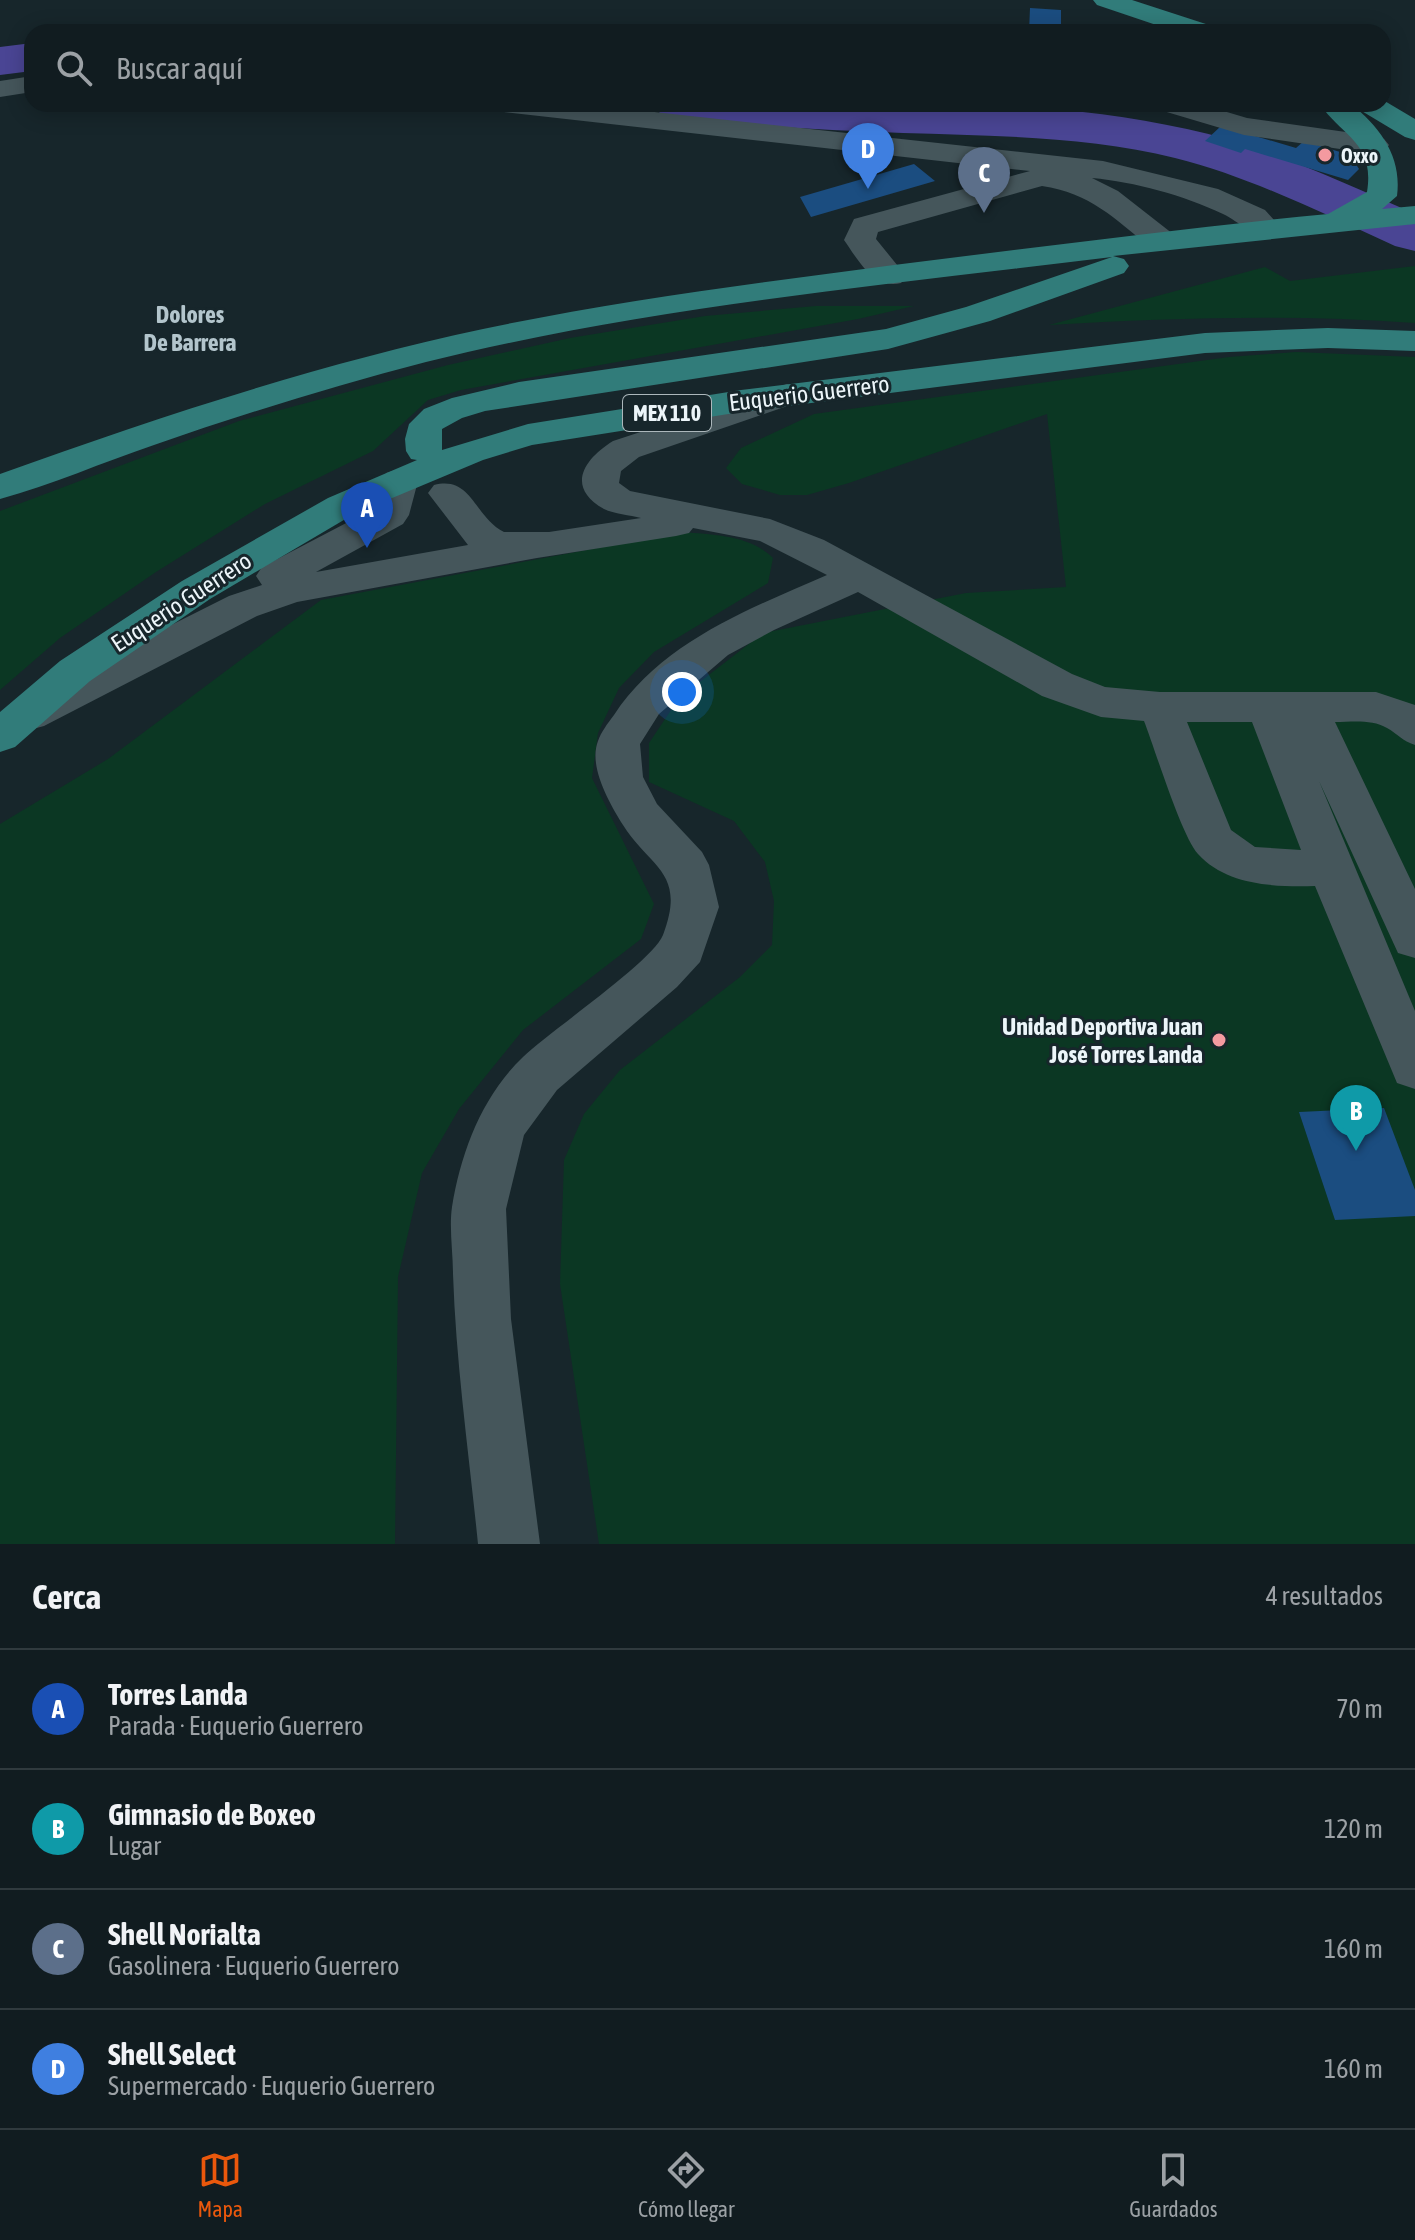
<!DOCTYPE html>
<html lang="es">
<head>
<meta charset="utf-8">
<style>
	:root { --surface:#111c20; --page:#1a2529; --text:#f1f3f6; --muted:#9ca1a5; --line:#303a3e; --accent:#ea580c }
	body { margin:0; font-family:"Asap Condensed",sans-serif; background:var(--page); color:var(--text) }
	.you { position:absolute; left:682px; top:692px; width:28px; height:28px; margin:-20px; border:6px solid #fff; border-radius:50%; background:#1a73e8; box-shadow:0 0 0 12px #1a73e833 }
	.badge { display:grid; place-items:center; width:52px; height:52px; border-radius:50%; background:var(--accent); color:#fff; font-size:26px; font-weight:700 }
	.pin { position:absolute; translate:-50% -66px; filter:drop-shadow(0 2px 4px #0008) }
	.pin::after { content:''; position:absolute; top:42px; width:28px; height:24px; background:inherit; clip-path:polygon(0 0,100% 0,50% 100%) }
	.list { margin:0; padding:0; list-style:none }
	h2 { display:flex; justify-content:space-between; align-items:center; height:104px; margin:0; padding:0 32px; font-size:34px }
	h2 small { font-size:26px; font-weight:400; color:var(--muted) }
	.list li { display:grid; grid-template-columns:52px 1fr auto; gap:24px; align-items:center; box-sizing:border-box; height:120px; padding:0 32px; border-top:2px solid var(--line) }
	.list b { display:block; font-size:30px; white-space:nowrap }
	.list p { margin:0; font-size:26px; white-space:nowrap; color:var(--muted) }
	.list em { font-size:26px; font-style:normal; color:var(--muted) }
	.icon { flex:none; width:44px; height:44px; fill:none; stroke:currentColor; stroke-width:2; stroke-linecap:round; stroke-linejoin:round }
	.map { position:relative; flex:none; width:1415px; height:1544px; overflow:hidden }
	.search { position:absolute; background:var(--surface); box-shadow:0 4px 20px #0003; left:24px; right:24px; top:24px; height:88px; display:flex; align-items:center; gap:20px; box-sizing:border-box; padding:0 28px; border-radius:24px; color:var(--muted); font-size:30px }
	.sheet { height:584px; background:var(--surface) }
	nav { display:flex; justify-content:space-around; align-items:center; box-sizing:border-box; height:112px; border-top:2px solid var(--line); background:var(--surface); font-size:22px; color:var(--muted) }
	nav a { display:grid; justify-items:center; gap:4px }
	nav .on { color:var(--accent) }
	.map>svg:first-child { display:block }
</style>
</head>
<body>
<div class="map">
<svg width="1415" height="1544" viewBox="0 0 1415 1544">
	<rect width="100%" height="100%" fill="#17262b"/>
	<path fill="#0b3723" d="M1415,266V323C1292,314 1172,318 1049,325L1265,267L1290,281Z
		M816,306H914L858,319L461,390L428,400L373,451L265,504L156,572L60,638L0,690V511L239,421L448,365L570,338L705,316Z
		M1296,352L1415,357V1544H599L560,1284L564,1160L584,1114L620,1070L740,977L772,945L774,901L765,862L734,821L649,782V743L679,698L763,633L966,593L1066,587L1047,414L849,483L807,495H780L742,484L726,468L741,448L814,414L1229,357Z
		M683,532C714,535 750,535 773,558L768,583L654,652L619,688L598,733L592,778L654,904L641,939L523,1030L459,1109L422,1173L398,1277L395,1544H0V824L108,759L321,600Z"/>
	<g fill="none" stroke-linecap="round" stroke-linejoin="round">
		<path fill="#4a4594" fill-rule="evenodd" d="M32,43V71L0,75V47Z
			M654,104C830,104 1014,91 1187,129C1266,146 1341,182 1415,214V251L1395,246C1324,214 1251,177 1175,158C1088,136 993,136 903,133C828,130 754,126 679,119L661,115Z"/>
	</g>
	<path fill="#1b4d80" d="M1030,8L1061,10V32H1029Z
		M1221,126L1296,148L1304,141L1350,155L1359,169L1348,180L1245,149L1241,153L1205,141Z
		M914,164L935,181L811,217L800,197Z
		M1384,1108L1415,1190V1216L1335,1220L1299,1112Z"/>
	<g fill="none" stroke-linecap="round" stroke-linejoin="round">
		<path fill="#45565b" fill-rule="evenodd" d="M32,76V92L0,97V81Z
			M490,104H581L1103,161L1218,189L1265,210L1282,229L1277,236C1255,241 1242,223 1223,214C1183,195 1135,182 1092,178L1118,191L1173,234L1178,241L1173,248L1162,250L1151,248C1114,218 1090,193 1042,186L878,232L876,239L906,276L901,283C874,290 858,260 844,240L854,219L1030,171L504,112L494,110Z
			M1156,104H1200L1247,118L1374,136L1384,139L1389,145L1384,151L1374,154L1244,135L1160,110Z
			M787,384L799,388L805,395L799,402L639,457L621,471L619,483L630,491L770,519L824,540L1072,674L1105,687L1160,692H1376L1415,705V745C1402,741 1398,734 1387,728C1372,719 1352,722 1335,722L1415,889V958L1398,953L1319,781L1415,1011V1089L1397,1083L1315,886C1276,887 1227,886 1198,854C1181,835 1155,749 1144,721L1101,717L1042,696L858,592L774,630L728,655L659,714L640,744L643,777L657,804L702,852L709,865L719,907L700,962L677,987L557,1090L524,1135L506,1209L511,1319L540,1544H478C469,1454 456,1364 453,1274C453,1252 449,1228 452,1207C461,1152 482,1096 523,1057C550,1031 652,962 663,935C687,872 650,868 623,825C610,804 588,767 598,741C601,732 608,723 614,715C662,642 749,609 827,575L760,541L693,528L689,533L676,536L537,558L297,602L257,616L44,726L29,730L14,726L8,715L14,704L229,596L262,585L256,576L262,567L373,509L386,473L399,469L412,473L418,481L409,515L403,524L316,572L468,545L428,493L434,485C472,475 474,517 504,532H549L641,518C630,515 614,514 604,509C565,487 584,459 613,441ZM1187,722H1252L1301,850L1255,847L1231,830Z"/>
		<path fill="#317c7a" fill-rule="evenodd" d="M1093,0H1132L1212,26L1216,32H1177L1097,5Z
			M1383,100L1415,119V140L1405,137L1360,110L1356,104H1383Z
			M1320,104H1351C1381,128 1402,157 1397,196L1382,209L1415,206V224L1113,256L1124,259L1129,266L1124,273L990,321L888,349L485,411L462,418L442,429V450L528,424L741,390L1205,333L1328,328L1415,331V351L1328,348L1205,353L741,412L532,445L483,460L354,514L210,599L90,681L15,747L0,752V712L60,661L182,581L328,498L417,460L411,459L406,451L405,439L409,424L424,409L452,398L519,382L886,329L966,307L1112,257C886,285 646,307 426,362C334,386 243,414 154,445C103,462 52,485 0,499V474C158,417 319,364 483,329C619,300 757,283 894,265C1039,247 1183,228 1328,214L1367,192C1375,142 1342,137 1320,104Z"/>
	</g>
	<g fill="#f49aa0" stroke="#17262b" stroke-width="3">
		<circle cx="1325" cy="155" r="8"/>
		<circle cx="1219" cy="1040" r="8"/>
	</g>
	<g text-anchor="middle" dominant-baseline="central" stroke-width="6" stroke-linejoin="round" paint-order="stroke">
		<g font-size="20" font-weight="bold" fill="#ecf5f9" stroke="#17262b" text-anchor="start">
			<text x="1341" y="155">Oxxo</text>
		</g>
		<rect fill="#17262b" stroke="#acb7bb" stroke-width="2" x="623" y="395" width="88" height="36" rx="6"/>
		<g font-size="22" font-weight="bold" fill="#ecf5f9">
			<text x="667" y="413">MEX 110</text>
		</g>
		<g font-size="24" font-weight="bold" fill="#b3c5cc" stroke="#17262b">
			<text x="190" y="314">Dolores<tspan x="190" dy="28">De Barrera</tspan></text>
		</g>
		<g font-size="24" fill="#ecf5f9" stroke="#17262b">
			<text transform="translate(809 393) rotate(-7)">Euquerio Guerrero</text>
			<text transform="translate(181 602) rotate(-33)">Euquerio Guerrero</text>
		</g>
		<g font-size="24" font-weight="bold" fill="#ecf5f9" stroke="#17262b" text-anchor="end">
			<text x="1203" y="1026">Unidad Deportiva Juan<tspan x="1203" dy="28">José Torres Landa</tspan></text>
		</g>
	</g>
</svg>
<div class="you"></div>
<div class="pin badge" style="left:367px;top:548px;background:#1a4fb4">A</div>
<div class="pin badge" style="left:1356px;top:1151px;background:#0f9aa8">B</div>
<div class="pin badge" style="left:984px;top:213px;background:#5c6f8a">C</div>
<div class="pin badge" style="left:868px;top:189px;background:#3f7fe0">D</div>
<div class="search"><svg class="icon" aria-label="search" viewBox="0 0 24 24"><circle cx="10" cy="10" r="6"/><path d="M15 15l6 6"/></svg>Buscar aquí</div>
</div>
<section class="sheet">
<h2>Cerca<small>4 resultados</small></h2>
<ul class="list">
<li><span class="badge" style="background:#1a4fb4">A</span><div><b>Torres Landa</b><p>Parada · Euquerio Guerrero</p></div><em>70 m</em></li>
<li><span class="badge" style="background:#0f9aa8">B</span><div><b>Gimnasio de Boxeo</b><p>Lugar</p></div><em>120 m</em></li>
<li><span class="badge" style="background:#5c6f8a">C</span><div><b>Shell Norialta</b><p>Gasolinera · Euquerio Guerrero</p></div><em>160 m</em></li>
<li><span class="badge" style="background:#3f7fe0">D</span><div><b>Shell Select</b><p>Supermercado · Euquerio Guerrero</p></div><em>160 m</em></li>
</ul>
</section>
<nav>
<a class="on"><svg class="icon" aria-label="map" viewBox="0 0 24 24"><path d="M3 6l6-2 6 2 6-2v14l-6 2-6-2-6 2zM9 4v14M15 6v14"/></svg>Mapa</a>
<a><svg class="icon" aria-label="directions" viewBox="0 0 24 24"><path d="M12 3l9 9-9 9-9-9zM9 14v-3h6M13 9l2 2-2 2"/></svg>Cómo llegar</a>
<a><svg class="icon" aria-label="saved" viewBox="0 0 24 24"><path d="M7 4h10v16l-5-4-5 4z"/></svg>Guardados</a>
</nav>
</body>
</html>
